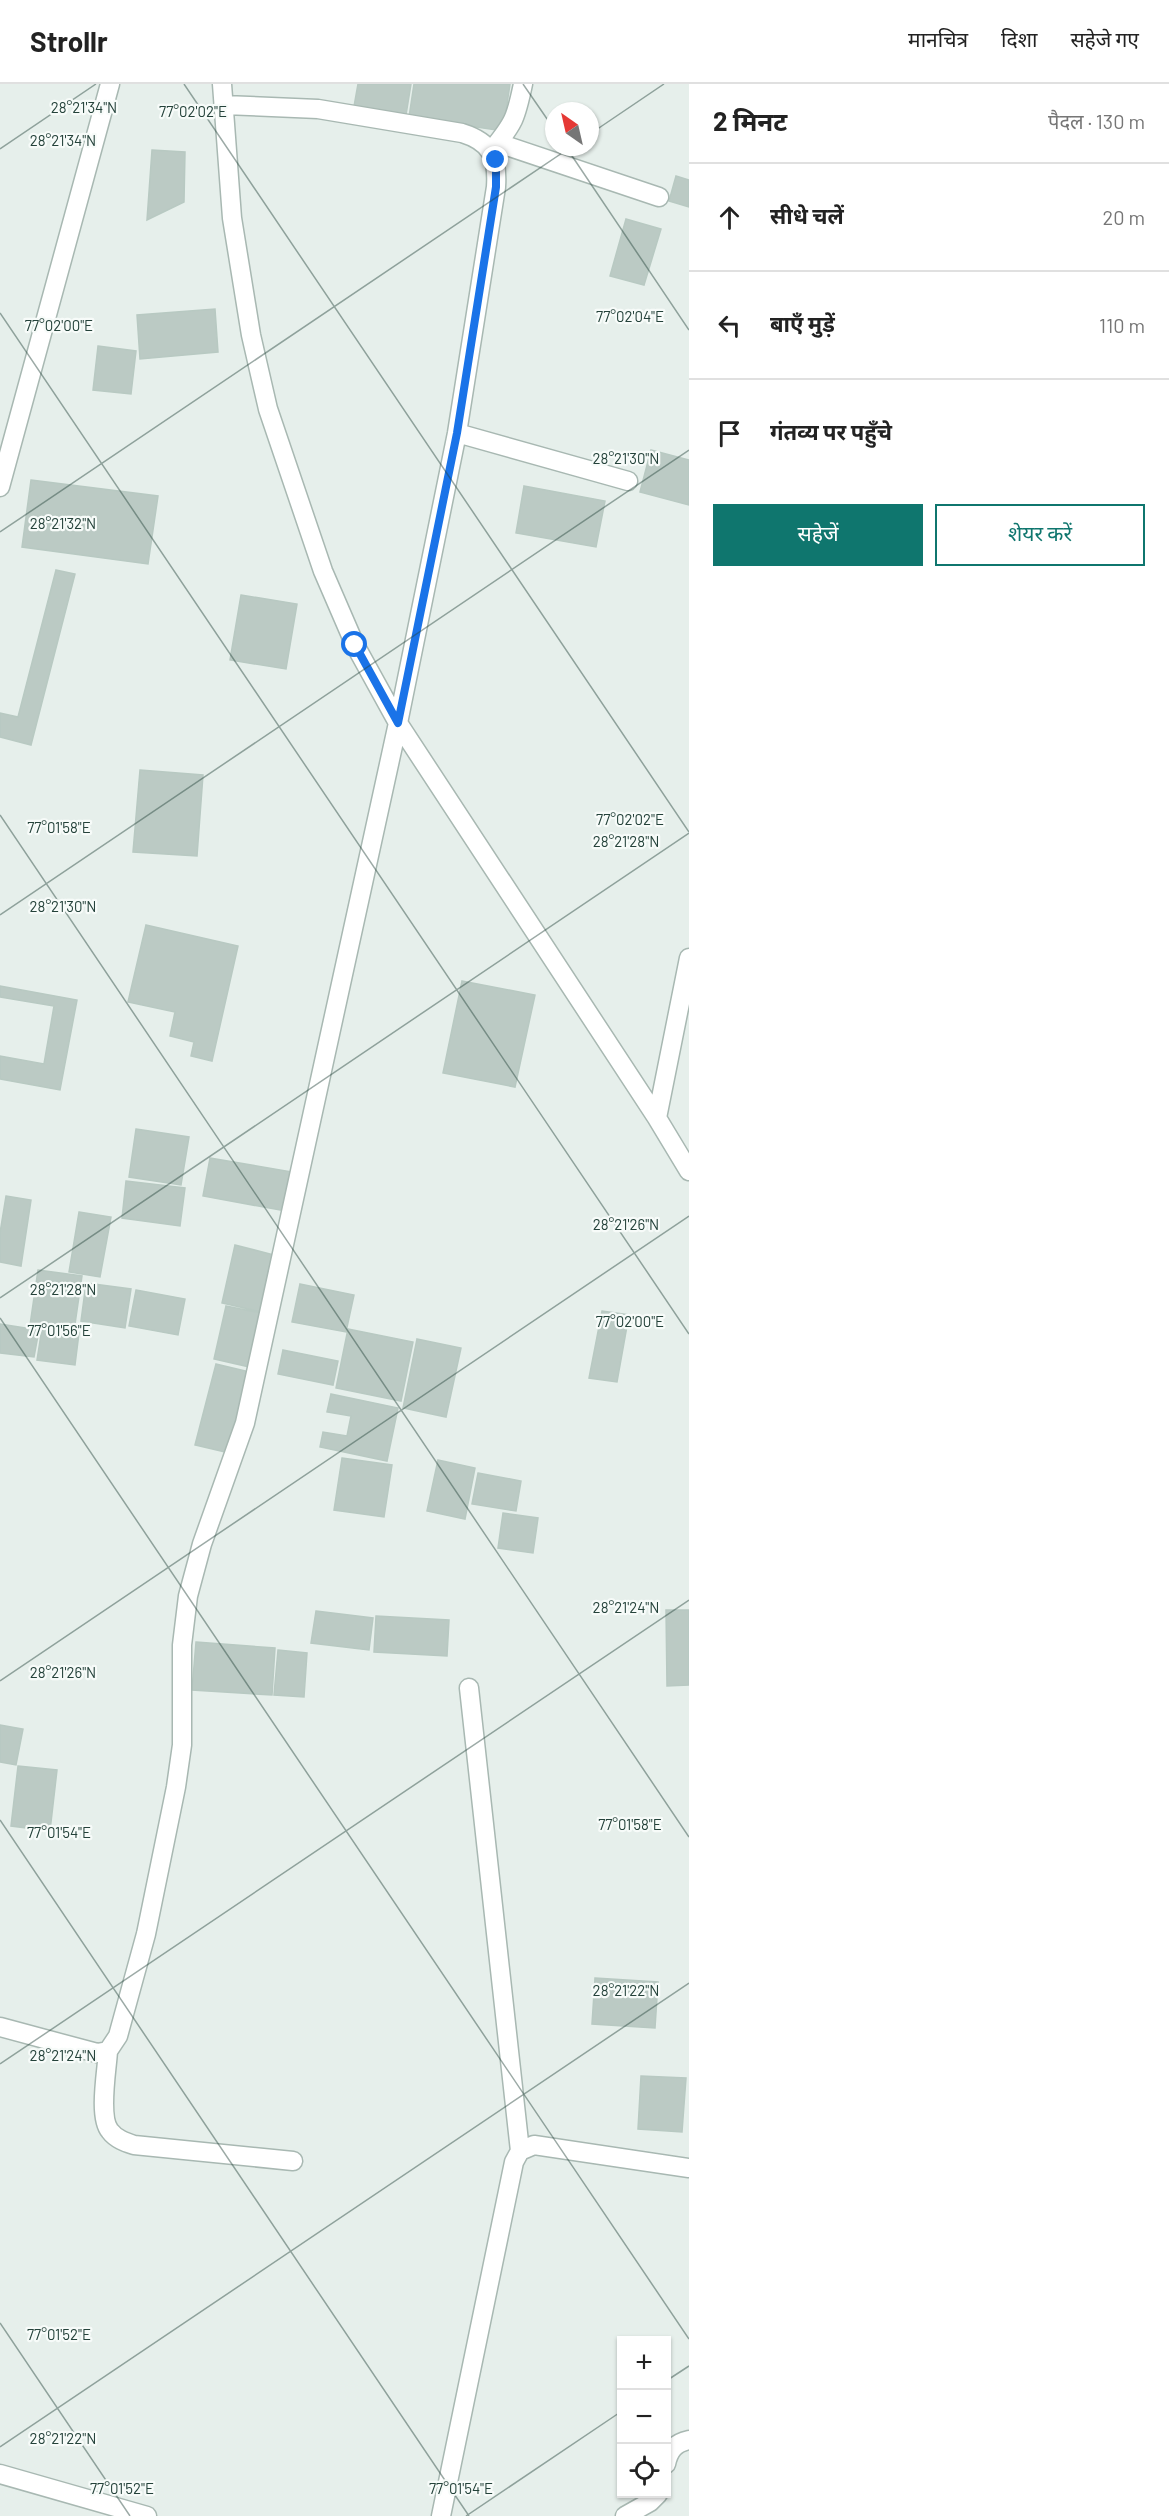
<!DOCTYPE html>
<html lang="hi">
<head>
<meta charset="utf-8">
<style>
	:root { --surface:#fff; --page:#f6f6f6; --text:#222; --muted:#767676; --line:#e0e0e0; --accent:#0f766e }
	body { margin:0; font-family:Barlow,"Noto Sans Devanagari",sans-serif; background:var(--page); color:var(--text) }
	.controls { position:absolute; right:18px; bottom:18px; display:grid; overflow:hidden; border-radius:0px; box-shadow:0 2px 4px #0004 }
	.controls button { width:54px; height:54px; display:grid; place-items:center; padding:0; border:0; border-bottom:2px solid var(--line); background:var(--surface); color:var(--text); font:30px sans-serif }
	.compass { position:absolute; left:545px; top:18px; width:54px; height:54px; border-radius:50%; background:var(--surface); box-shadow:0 2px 4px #0004; rotate:326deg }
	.stop { position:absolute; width:18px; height:18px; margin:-14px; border:4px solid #1a73e8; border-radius:50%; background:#fff }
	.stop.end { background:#1a73e8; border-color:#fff; box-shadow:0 2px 6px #0008 }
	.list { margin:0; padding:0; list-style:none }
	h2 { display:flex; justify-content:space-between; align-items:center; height:78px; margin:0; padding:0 24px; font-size:26px }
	h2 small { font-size:20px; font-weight:400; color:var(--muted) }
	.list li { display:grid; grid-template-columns:39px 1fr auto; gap:18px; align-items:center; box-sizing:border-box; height:108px; padding:0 24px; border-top:2px solid var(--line) }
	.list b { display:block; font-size:22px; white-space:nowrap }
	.list em { font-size:20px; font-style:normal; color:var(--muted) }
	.actions { display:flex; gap:12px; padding:18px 24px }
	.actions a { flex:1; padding:14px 0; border:2px solid var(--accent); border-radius:0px; text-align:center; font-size:21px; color:var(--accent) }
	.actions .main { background:var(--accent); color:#fff }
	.icon { flex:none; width:33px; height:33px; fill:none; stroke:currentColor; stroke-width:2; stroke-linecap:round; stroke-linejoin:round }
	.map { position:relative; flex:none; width:689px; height:2432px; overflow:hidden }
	header { display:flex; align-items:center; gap:36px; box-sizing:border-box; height:84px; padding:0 30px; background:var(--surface); border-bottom:2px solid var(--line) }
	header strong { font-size:28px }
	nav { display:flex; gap:33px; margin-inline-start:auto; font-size:21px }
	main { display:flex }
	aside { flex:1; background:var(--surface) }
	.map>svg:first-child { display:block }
</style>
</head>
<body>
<header>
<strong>Strollr</strong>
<nav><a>मानचित्र</a><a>दिशा</a><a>सहेजे गए</a></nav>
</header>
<main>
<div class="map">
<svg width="689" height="2432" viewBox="0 0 689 2432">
	<rect width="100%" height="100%" fill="#e6efeb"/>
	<path fill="#bbcac4" stroke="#b8c9c2" stroke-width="1.5" d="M358,0H411L405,37L353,28Z
		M414,0H510L503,47L409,33Z
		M152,66L185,68L184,118L147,136Z
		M676,92L689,96V123L669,117Z
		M626,135L661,145L644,201L610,192Z
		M215,225L218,268L140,275L137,231Z
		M98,262L136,267L131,310L93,306Z
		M651,366L689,376V421L640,408Z
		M31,396L158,412L148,480L22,463Z
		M524,402L605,417L596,463L516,449Z
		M56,486L75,490L31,661L0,653V629L18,633Z
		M241,511L297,520L286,585L230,576Z
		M140,686L203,691L197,772L133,768Z
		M146,841L238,862L212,977L191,972L194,958L170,952L175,928L128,918Z
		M462,897L535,911L515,1003L443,989Z
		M0,902L77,916L60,1006L0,995V972L44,980L54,922L0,913Z
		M136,1045L189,1053L181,1101L129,1093Z
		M210,1074L298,1089L291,1128L203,1112Z
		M126,1097L185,1104L180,1142L122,1134Z
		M6,1112L31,1116L21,1182L0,1178V1149Z
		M79,1128L111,1133L100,1193L69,1188Z
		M235,1161L274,1171L261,1228L222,1219Z
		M38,1186L82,1192L74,1247L30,1241Z
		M86,1199L131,1205L125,1244L81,1237Z
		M300,1200L354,1211L346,1248L292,1238Z
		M136,1206L185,1215L178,1251L129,1242Z
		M226,1222L266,1230L254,1284L214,1275Z
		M602,1227L629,1231L617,1298L589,1294Z
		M0,1240L39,1246L34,1273L0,1269Z
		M42,1244L79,1249L75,1281L37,1276Z
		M348,1245L413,1258L401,1317L336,1304Z
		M417,1255L461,1264L446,1333L403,1324Z
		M283,1266L338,1277L333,1301L278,1290Z
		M216,1280L254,1289L234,1370L195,1361Z
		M331,1310L398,1324L387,1377L320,1363L323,1348L347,1352L351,1332L327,1328Z
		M342,1374L392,1381L384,1433L334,1426Z
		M438,1376L475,1384L465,1435L427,1427Z
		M478,1389L521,1397L516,1427L472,1420Z
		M503,1429L538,1434L533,1469L498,1464Z
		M666,1526H689V1601L667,1602Z
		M316,1527L373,1534L369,1566L311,1559Z
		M376,1532L449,1536L447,1572L374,1568Z
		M196,1558L275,1564L272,1611L192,1606Z
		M278,1566L307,1569L304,1613L274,1611Z
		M0,1641L23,1645L16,1681L0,1678Z
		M18,1682L57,1686L50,1747L11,1742Z
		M595,1894L658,1898L655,1944L592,1940Z
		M641,1992L686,1994L682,2048L638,2045Z"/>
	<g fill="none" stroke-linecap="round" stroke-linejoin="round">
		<g stroke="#a8b8b2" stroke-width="21">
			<path id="minor" d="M222,0L232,134L251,251L268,325L323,487L355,561L398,639L657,1034L689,1087
				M498,59L659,113
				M492,66C514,39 516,34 523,0
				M457,349L628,397
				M0,403L110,0
				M657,1034L689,874
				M469,1604L520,2067
				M0,1943L97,1969L108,1967L118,1952L146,1850L176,1703L182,1661V1561L188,1512L202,1460L245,1339L398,639L457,349L496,103C498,73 491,58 462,49L318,25L224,21
				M108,1967C107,1986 98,2033 110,2047C116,2055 125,2058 134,2061L293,2077
				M666,2380C669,2366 675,2359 689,2356
				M0,2390L147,2432
				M441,2432L514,2078L520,2067L534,2061L689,2084
				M625,2432L650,2418L658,2410"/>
		</g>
		<use href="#minor" stroke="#fff" stroke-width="18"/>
	</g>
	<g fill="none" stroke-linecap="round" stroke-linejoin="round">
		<path stroke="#1a73e8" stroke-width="8" d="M355,561L398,639L457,349L496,103V76"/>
	</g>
	<path fill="none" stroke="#24423a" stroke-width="1.5" stroke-opacity="0.45" d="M184,0L689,748M523,0L554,45M590,50L664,0M566,63L689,246M0,65L96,0M0,229L689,1250M0,448L571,63M0,731L689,1753M0,831L689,366M0,1214L689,749M0,1234L689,2255M0,1597L689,1132M0,1736L469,2432M0,1980L689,1516M0,2239L130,2432M666,2297L689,2282M0,2363L689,1899M466,2432L622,2327"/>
	<g font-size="15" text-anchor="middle" fill="#24423a" stroke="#f7fbf9" stroke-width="4.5" stroke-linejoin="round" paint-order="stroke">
		<text x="84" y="29">28°21'34"N</text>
		<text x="193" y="33">77°02'02"E</text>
		<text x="63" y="62">28°21'34"N</text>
		<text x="630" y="238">77°02'04"E</text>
		<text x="59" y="247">77°02'00"E</text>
		<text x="626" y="380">28°21'30"N</text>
		<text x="63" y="445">28°21'32"N</text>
		<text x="630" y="741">77°02'02"E</text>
		<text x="59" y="749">77°01'58"E</text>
		<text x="626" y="763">28°21'28"N</text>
		<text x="63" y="828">28°21'30"N</text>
		<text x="626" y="1146">28°21'26"N</text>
		<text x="63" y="1211">28°21'28"N</text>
		<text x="630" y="1243">77°02'00"E</text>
		<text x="59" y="1252">77°01'56"E</text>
		<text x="626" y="1529">28°21'24"N</text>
		<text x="63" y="1594">28°21'26"N</text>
		<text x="630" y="1746">77°01'58"E</text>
		<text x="59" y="1754">77°01'54"E</text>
		<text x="626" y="1912">28°21'22"N</text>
		<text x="63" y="1977">28°21'24"N</text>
		<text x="59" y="2256">77°01'52"E</text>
		<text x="63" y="2360">28°21'22"N</text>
		<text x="122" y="2410">77°01'52"E</text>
		<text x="461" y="2410">77°01'54"E</text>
	</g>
</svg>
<div class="controls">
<button>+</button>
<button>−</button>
<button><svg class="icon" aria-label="locate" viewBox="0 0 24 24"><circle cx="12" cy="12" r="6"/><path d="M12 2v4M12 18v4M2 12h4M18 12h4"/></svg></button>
</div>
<svg class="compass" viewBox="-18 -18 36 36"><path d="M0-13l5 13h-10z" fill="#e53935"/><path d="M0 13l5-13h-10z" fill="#767676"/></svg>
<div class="stop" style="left:355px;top:561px"></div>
<div class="stop end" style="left:496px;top:76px"></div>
</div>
<aside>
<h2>2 मिनट<small>पैदल · 130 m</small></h2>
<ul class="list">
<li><svg class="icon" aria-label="ahead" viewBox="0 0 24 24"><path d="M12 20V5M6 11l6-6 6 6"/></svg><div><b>सीधे चलें</b></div><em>20 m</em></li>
<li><svg class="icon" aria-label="left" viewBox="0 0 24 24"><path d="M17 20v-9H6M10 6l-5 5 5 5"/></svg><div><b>बाएँ मुड़ें</b></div><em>110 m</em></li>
<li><svg class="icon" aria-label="arrive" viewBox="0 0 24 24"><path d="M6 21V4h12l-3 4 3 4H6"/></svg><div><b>गंतव्य पर पहुँचे</b></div></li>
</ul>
<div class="actions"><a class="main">सहेजें</a><a>शेयर करें</a></div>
</aside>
</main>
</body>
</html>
